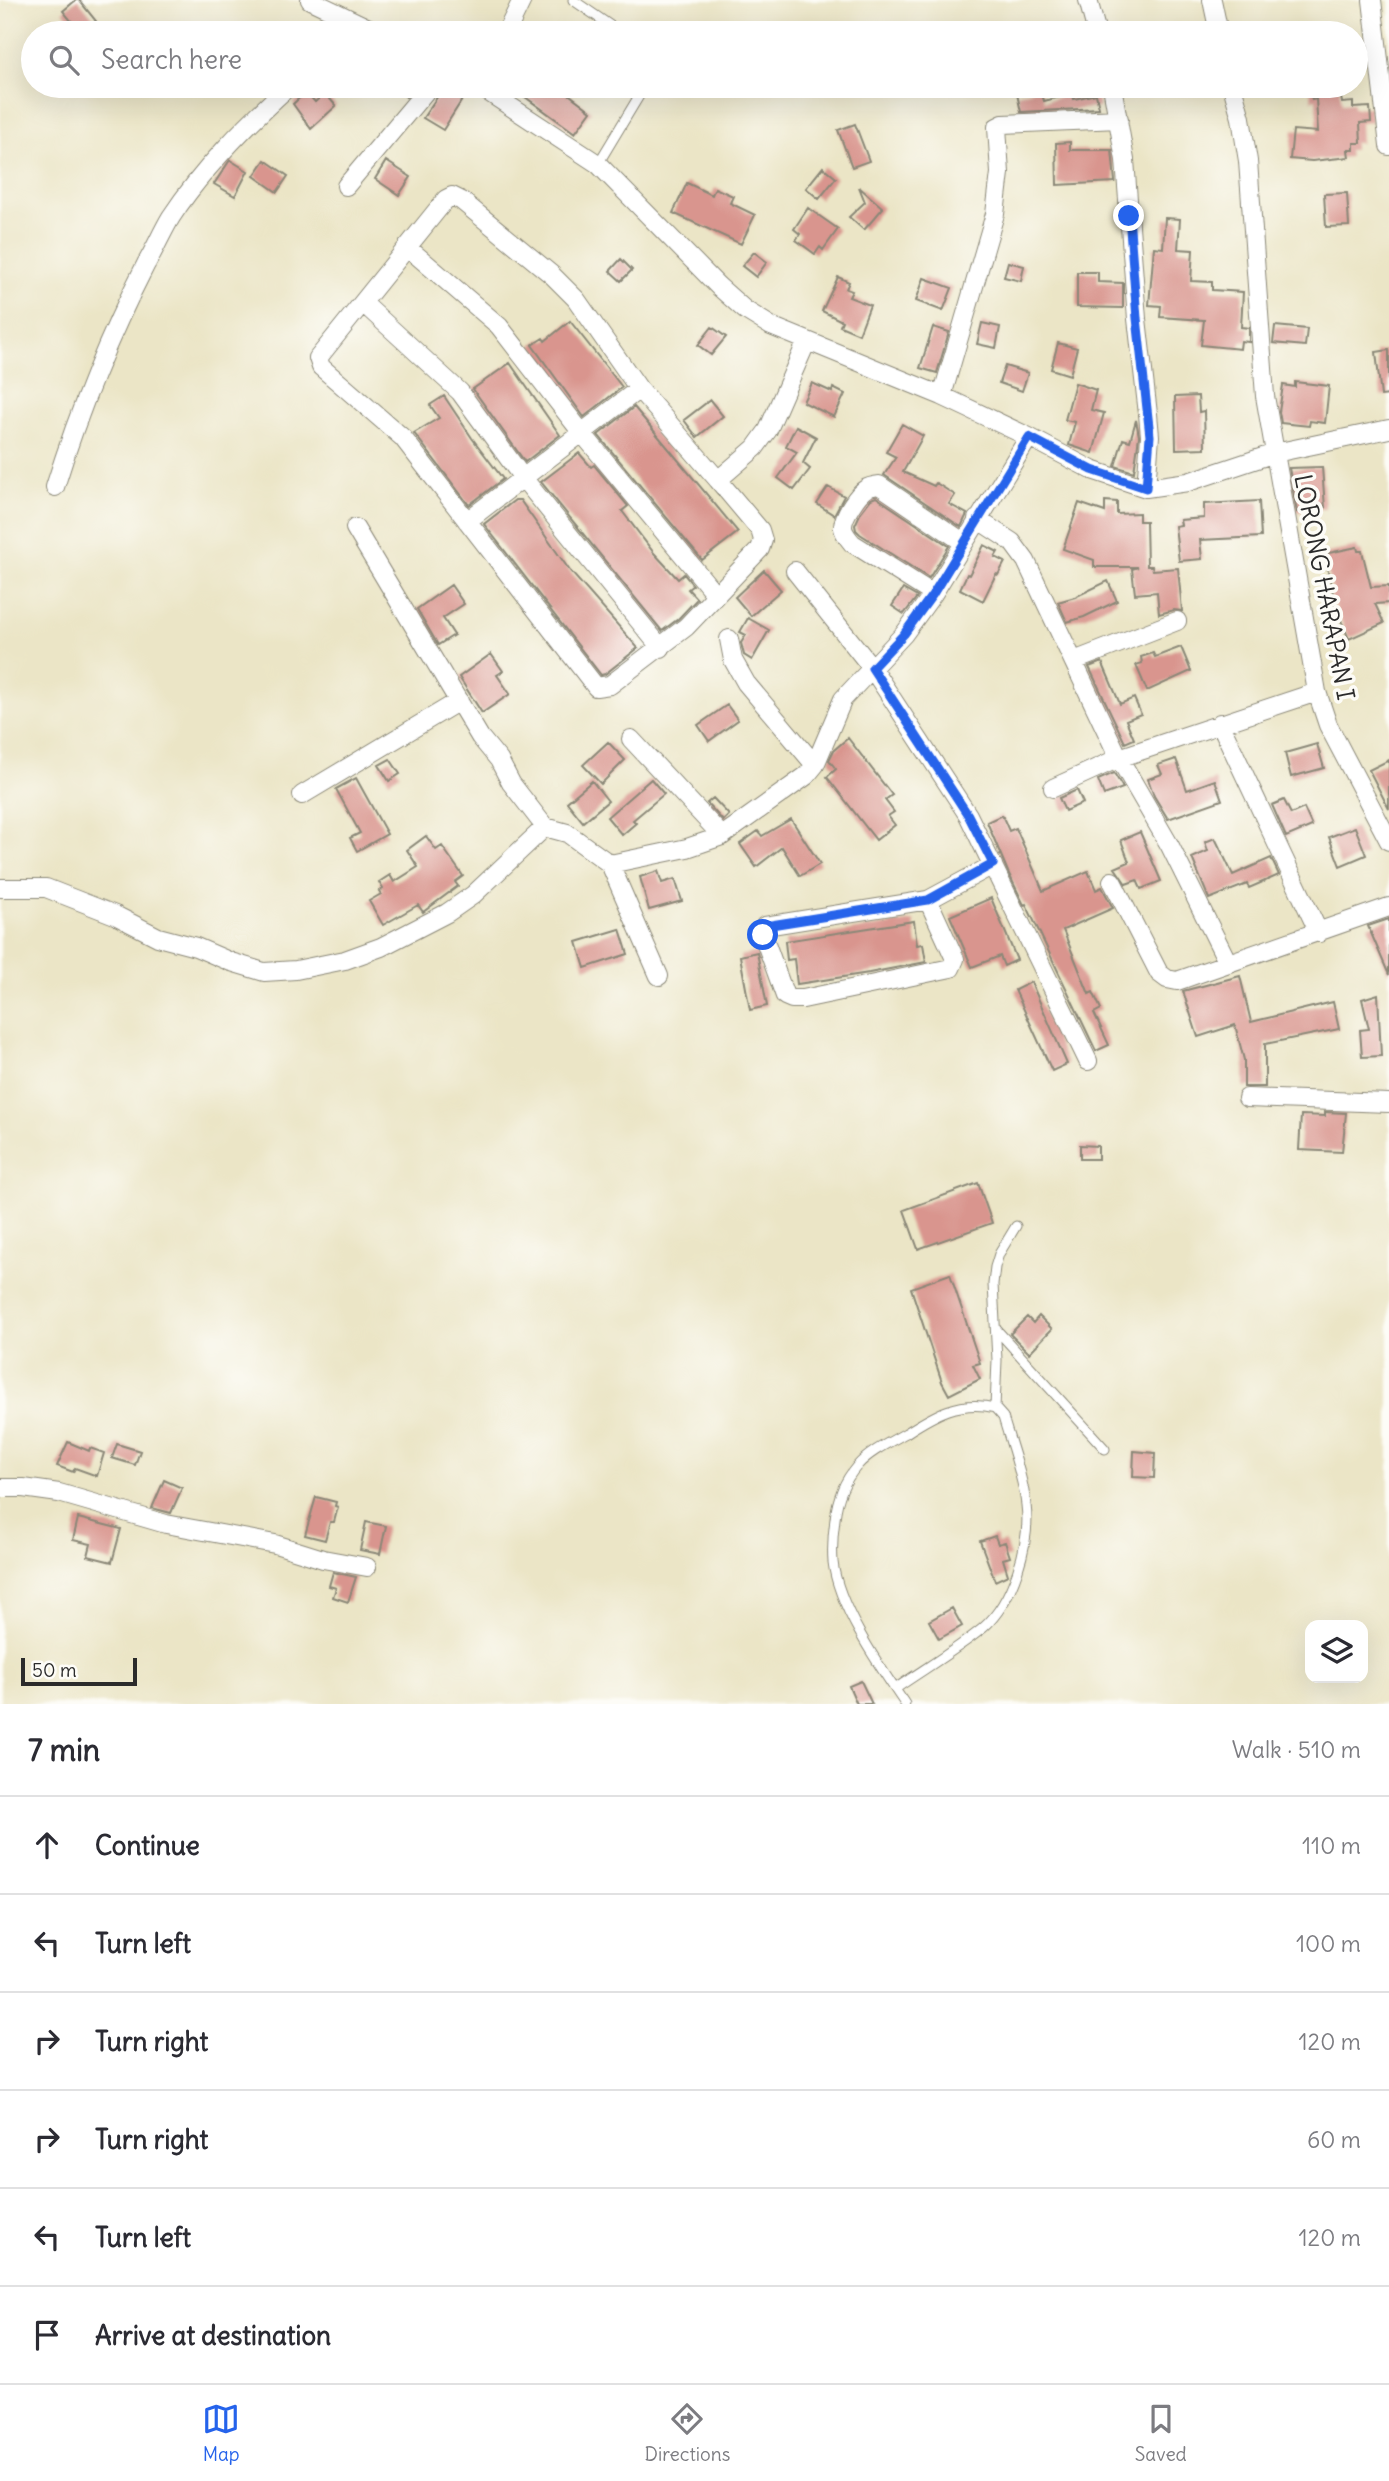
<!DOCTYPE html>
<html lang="en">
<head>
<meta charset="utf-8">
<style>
	:root { --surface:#fff; --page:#f2f2f3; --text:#2b2b33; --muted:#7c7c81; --line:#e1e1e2; --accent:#2563eb }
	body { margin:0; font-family:Delius,sans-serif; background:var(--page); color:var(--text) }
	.controls { position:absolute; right:21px; bottom:21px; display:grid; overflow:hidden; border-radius:14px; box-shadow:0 7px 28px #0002 }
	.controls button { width:63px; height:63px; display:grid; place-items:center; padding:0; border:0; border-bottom:2px solid var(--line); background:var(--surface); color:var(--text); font:35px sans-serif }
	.scale { position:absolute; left:21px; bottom:18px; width:116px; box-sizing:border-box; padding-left:7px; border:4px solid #2b2b2b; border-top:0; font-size:19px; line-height:24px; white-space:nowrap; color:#2b2b2b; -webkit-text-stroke:5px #fdfcf7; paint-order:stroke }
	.stop { position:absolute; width:21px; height:21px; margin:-16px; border:5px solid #2563eb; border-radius:50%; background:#fff }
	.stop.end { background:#2563eb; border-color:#fff; box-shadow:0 2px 7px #0008 }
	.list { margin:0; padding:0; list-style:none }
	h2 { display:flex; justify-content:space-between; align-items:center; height:91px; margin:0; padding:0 28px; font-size:30px }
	h2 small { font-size:23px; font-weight:400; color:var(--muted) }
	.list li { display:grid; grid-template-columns:46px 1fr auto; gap:21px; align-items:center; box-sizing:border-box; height:98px; padding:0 28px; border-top:2px solid var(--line) }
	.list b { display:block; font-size:26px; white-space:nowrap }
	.list em { font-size:23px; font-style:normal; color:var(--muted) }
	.icon { flex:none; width:38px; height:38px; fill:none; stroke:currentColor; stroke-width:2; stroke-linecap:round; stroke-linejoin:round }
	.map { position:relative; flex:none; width:1389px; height:1704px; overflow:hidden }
	.search { position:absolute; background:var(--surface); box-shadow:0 7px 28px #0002; left:21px; right:21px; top:21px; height:77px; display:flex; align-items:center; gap:18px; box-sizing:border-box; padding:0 24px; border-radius:38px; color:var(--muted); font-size:26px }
	.sheet { height:679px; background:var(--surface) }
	nav { display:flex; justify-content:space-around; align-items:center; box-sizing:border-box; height:98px; border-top:2px solid var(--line); background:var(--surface); font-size:19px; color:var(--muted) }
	nav a { display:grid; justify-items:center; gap:4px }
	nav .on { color:var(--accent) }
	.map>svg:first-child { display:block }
</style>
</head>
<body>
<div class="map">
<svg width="1389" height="1704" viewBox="0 0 1389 1704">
	<rect width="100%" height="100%" fill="#fdfcf7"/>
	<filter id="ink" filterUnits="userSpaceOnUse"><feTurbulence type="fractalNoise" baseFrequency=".0143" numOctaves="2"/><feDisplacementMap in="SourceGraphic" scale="14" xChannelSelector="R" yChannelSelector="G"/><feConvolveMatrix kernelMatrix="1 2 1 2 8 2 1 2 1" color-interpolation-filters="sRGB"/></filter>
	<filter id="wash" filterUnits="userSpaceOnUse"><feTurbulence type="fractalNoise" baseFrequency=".00686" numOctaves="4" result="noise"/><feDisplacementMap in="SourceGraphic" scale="28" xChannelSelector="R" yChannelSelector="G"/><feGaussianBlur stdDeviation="1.57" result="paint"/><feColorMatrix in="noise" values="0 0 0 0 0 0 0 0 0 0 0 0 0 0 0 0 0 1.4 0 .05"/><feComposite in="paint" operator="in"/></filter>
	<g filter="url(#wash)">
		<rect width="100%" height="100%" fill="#ebe5c6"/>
		<g id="blocks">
			<path fill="#d9958e" d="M76,0H79L96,21L81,33L63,11Z
				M395,86H415L406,97Z
				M510,86H558L591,111L575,133Z
				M1309,86H1339L1342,103L1353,102V108L1370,107L1371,122L1360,123L1361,143H1354V150H1348L1349,157L1312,161L1290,159L1293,130L1318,132L1316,99L1312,100Z
				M444,87L462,100L443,130L423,118Z
				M1040,88L1044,101L1072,94L1074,99L1096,94L1099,108L1021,112L1017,94Z
				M306,92L315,102L325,93L336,106L311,129L293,104Z
				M855,124L869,161L852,167L838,130Z
				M1070,142V150H1112L1115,182L1057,185L1056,143Z
				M230,160L248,171L235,196L214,184Z
				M265,160L288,176L277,192L254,176Z
				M386,161L411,177L399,195L375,179Z
				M823,167L836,178L819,199L806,188Z
				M687,183L712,195L715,188L733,196L730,203L755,215L741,244L673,213Z
				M859,187L883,208L864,230L849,217L865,202Z
				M1347,193L1349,226L1326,227L1324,194Z
				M808,208L838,229L823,250L820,247L815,254L796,240L800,234L794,229Z
				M1165,218L1180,219L1178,249L1193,250L1191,281L1212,282V290L1243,292L1241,327L1249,328V342L1241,341L1240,349L1201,345L1204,320L1160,317L1161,306L1149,305L1154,247L1163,248Z
				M754,252L767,262L756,277L742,266Z
				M621,259L632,270L621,281L610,271Z
				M1008,262L1024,266L1021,281L1004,277Z
				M1077,272H1098V282L1123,283V308L1077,307Z
				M838,277L849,282L846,289L852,291L849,297L870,305L859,334L840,326L842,321L822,311Z
				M924,278L952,288L943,311L916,301Z
				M570,321L622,387L584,417L532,345L543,338L545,341Z
				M982,323L1000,327L996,348L977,344Z
				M1275,326L1307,329L1305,346L1273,343Z
				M712,327L726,337L711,355L698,345Z
				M933,327L949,332L937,373L920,368Z
				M1058,343L1077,348L1070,375L1051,369Z
				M1389,350V395L1381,396L1376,352Z
				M510,363L560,435L525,462L473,389Z
				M1005,366L1028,373L1022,391L999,383Z
				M1295,382L1329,386L1325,423L1310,421L1309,426L1281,423L1279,412L1283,385L1295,387Z
				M812,383L832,392L833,388L845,394L834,417L803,402Z
				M1075,383L1096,390L1091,410L1104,413L1093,453L1069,445L1075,422L1065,420Z
				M444,396L472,438L503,479L469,505L414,433L439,418L430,405Z
				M1198,396L1199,412L1204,411L1205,448L1176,449L1175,397Z
				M710,400L723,416L697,437L684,420Z
				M634,407L738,532L702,560L598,435Z
				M1136,420L1139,436L1134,472L1115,466L1123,439L1130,441Z
				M902,424L923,436L903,472L934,486L936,483L955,495L949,504L967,514L961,527L884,475L896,457L886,452Z
				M796,426L816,437L803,463L810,469L794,490L778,478L797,452L786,446Z
				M579,453L591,467L594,465L628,506L622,511L654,553L678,579L684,574L693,585L688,589L697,599L678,619L662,631L541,482Z
				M1322,467L1325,508L1297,512L1289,468Z
				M828,487L844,496L834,515L817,504Z
				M876,497L949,546L929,578L860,534L856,530L855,525L861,512L871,499Z
				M515,500H520L570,571L638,648L605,674L601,675L484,524Z
				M1105,501L1117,502V514L1139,513V521H1146L1147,566H1152L1153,570L1178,568L1182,611L1174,610L1159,614L1157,592L1135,594L1132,569L1138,567H1094V560L1063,549L1079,503L1105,512Z
				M1259,501L1261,537L1200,540L1202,559L1179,561L1175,526L1181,525L1180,520L1204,518V504Z
				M984,545L998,552L995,557L1005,562L998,575L996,574L983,601L960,589L967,574L969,575Z
				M1357,547L1358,551H1362L1371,587L1389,586V603L1375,604L1384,623L1349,639L1330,595L1333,594L1324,554Z
				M764,570L781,590L751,616L735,597Z
				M1108,581L1117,601L1084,617L1067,622L1058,602L1075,597Z
				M451,585L464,604L443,618L454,635L438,645L417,609Z
				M903,589L917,597L904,614L892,606Z
				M748,618L769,630L752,660L744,655L741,643L746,635L740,632Z
				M1181,647L1191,671L1147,691L1136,665L1142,663L1141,657L1153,653L1155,657Z
				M491,654L503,671L497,675L510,694L482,713L459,677Z
				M1102,662L1120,704L1134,698L1141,714L1126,720L1134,739L1125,743L1089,667Z
				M727,705L738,720L709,741L698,725Z
				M848,738L892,795L885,800L894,812L888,816L895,825L876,840L827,777L836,769L829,760L834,750Z
				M608,742L625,760L601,784L583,765Z
				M1317,744L1324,768L1291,777L1285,753Z
				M390,759L400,774L389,781L379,765Z
				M1176,759L1187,790L1215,780L1222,800L1168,819L1154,796L1148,779L1162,774L1158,765Z
				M1389,760V809L1369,770Z
				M1114,773L1123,788L1104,795L1098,780Z
				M356,778L387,834L357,851L350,838L360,833L336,789Z
				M651,779L664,794L633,820L636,823L622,835L607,817Z
				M592,781L608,801L583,822L567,802Z
				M1077,790L1083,803L1065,811L1059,798Z
				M713,798L729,815L723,821L707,803Z
				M1284,800L1291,814L1304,808L1312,826L1286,837L1272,805Z
				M1002,815L1009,831L1016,828L1043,891L1088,871L1096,890L1102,887L1113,908L1063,930L1089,994L1093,992L1101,1009L1094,1013L1109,1045L1096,1051L1026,904L1024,905L1008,872L987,822Z
				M791,819L820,864L800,876L782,847L756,867L740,844L758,831L762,836Z
				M1355,827L1366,855L1340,866L1329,837Z
				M1140,832L1161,881L1141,889L1137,880L1126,884L1115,868L1129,862L1121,840Z
				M426,836L436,850L442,846L463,876L455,882L458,886L423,912L418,905L383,925L369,901L381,894L379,891L383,889L379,882L390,875L394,882L418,867L407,850Z
				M1215,838L1233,875L1271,858L1279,875L1249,888L1247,884L1209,899L1192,858L1208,851L1205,842Z
				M658,871L662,883L675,879L682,901L649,910L640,877Z
				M991,898L1017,960L1004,966L1000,956L972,967L950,916Z
				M1389,919V975L1368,926Z
				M914,921L917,945L923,944L926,962L869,973L797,984L794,959L787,960L785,941Z
				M620,929L628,954L585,968L577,942Z
				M757,952L767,1006L750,1010L740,956Z
				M1240,976L1251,1022L1333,1002L1339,1029L1265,1044V1087H1244V1060L1235,1025L1198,1037L1183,991Z
				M1031,982L1067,1064L1052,1071L1015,990Z
				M1378,994L1381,1056L1362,1057L1360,1030L1369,1029L1362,999Z
				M1325,1112L1346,1113L1342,1152L1299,1150L1301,1115L1325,1116Z
				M1080,1145L1098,1146V1159H1080Z
				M978,1183L992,1223L918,1249L904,1210Z
				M950,1274L980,1363L973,1365L980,1379L949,1395L942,1382L911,1288Z
				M1039,1316L1052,1329L1029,1353L1010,1334L1027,1317L1033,1323Z
				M68,1442L89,1451L90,1448L104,1453L97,1476L75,1468L73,1472L57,1466Z
				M117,1444L140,1451L135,1465L112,1458Z
				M1134,1451L1155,1453L1154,1478L1133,1477Z
				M164,1480L182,1488L171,1513L152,1508Z
				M316,1497L336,1502L335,1506L338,1507L334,1522H330L325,1540L305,1535Z
				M78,1518L121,1529L112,1562L88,1556L91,1544L73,1540Z
				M366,1522L386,1526L380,1554L360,1550Z
				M995,1536L998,1544L1005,1542L1010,1557L1003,1559L1008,1575L995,1581L980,1541Z
				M333,1572L356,1577L348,1602L333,1597L336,1588L329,1586Z
				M952,1608L962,1626L939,1639L929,1621Z
				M861,1681L872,1704H857L849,1686Z"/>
		</g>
	</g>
	<g filter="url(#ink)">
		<use href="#blocks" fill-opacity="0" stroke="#8b8878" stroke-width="2"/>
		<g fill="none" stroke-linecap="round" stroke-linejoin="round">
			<g stroke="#8b8878" stroke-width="11">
				<path id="lane" d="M573,0L621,33
					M598,164L645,86
					M996,1329L1105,1449
					M995,1408L997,1360L993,1284L995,1267L999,1254L1016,1226
					M895,1689C924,1669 956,1650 983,1628C1013,1602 1031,1543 1026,1505C1023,1476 1011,1445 1003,1417L995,1408C960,1399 934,1415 906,1433C890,1442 869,1452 857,1466C844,1481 837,1499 835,1519C833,1533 832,1548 833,1562C838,1607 880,1667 905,1704"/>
			</g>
			<g stroke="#8b8878" stroke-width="20">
				<path id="street" d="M310,0L379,33
					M1088,0L1097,33
					M1212,0L1219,33
					M1372,0L1389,146
					M506,33L522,0
					M479,86L598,164L718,286L745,310L771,326L942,396L1029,437L1092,470L1146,488L1188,482L1275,453L1389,429
					M1112,86L1125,160L1137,319L1148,414L1150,436L1146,488
					M1232,86L1241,118L1248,161L1265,396L1317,692L1328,725L1389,841
					M346,186L430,86
					M407,247L499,326L582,433L716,595
					M363,303L460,392L523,478L661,648
					M942,396L995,214L1000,173L997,127L1003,124L1119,119
					M718,480L760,530L763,540L760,549L686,627L610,685L596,687L403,438L321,367L318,358L446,199L452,196L462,201L552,275L576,299L639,389L718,480L755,448L768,430L806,343
					M55,487C79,410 109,336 146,264C155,249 162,232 171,217C203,168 246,125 289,86
					M977,519L1012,542L1026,561L1119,758L1170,846L1228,963
					M467,521L639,389
					M355,528L480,737L499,760L511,783L545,827L567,833L610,864L687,848L722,836L806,776L815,765L843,699L904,634L933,594L1029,437
					M795,571L872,668L968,815L1088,1061
					M933,594L852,543C849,539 844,534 843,528C842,517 858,493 867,488C871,486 874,486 879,485L963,542
					M729,639L733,660L746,683L815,765
					M1074,661L1177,621
					M1220,723L1319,933
					M631,739L722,836
					M1053,788L1119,758L1317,692
					M302,795L459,701
					M610,864L659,976
					M1112,881L1159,973L1167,979L1177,981L1389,907
					M0,888H46L115,915L158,937L196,947L231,962L264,972L296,970L345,960L381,947L447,913L473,895L545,827
					M928,900L955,959L951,968L803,999H792L785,996L763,935L765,926L928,900L993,865
					M1247,1098L1389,1103
					M0,1488H23L59,1493L166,1524L275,1544L323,1559L367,1567"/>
			</g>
			<use href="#lane" stroke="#fff" stroke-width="9"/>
			<use href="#street" stroke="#fff" stroke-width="18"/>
		</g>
	</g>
	<g fill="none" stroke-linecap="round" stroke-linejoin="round" filter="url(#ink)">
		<path stroke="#2563eb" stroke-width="9" d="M763,935L765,926L928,900L993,864L968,815L872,668L904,634L933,594L1029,437L1092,470L1146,488L1150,436L1137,318L1129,216"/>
	</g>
	<g text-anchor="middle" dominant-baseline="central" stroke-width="7" stroke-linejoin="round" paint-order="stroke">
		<g font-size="24" fill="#2b2b2b" stroke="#fdfcf7">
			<text transform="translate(1325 587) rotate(79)">LORONG HARAPAN I</text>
		</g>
	</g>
</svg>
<div class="controls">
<button><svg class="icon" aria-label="layers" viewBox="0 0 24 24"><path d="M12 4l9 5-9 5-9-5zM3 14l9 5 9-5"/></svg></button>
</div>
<div class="scale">50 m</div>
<div class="stop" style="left:763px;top:935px"></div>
<div class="stop end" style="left:1129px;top:216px"></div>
<div class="search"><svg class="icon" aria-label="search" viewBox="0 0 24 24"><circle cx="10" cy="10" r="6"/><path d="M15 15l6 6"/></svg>Search here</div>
</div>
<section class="sheet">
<h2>7 min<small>Walk · 510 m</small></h2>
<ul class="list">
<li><svg class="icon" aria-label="ahead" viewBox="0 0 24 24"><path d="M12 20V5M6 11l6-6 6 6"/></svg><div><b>Continue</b></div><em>110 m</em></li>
<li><svg class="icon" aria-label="left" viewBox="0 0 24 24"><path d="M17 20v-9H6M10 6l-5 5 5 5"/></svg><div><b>Turn left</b></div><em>100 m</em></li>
<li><svg class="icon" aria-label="right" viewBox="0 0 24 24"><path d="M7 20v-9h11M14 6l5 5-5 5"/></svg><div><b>Turn right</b></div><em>120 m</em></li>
<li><svg class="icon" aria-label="right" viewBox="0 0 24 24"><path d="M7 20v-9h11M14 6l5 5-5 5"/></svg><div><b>Turn right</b></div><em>60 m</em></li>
<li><svg class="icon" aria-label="left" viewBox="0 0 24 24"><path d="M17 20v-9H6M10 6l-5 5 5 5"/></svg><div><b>Turn left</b></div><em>120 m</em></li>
<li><svg class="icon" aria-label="arrive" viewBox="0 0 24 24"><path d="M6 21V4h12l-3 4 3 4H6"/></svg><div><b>Arrive at destination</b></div></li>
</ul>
</section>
<nav>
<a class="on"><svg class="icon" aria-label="map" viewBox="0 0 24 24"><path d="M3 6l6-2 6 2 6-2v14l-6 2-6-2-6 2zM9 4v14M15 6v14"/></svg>Map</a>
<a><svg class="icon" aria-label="directions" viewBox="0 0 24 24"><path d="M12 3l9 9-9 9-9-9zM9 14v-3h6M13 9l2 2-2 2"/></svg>Directions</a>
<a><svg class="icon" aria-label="saved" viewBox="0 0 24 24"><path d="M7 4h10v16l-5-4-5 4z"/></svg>Saved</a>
</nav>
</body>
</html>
